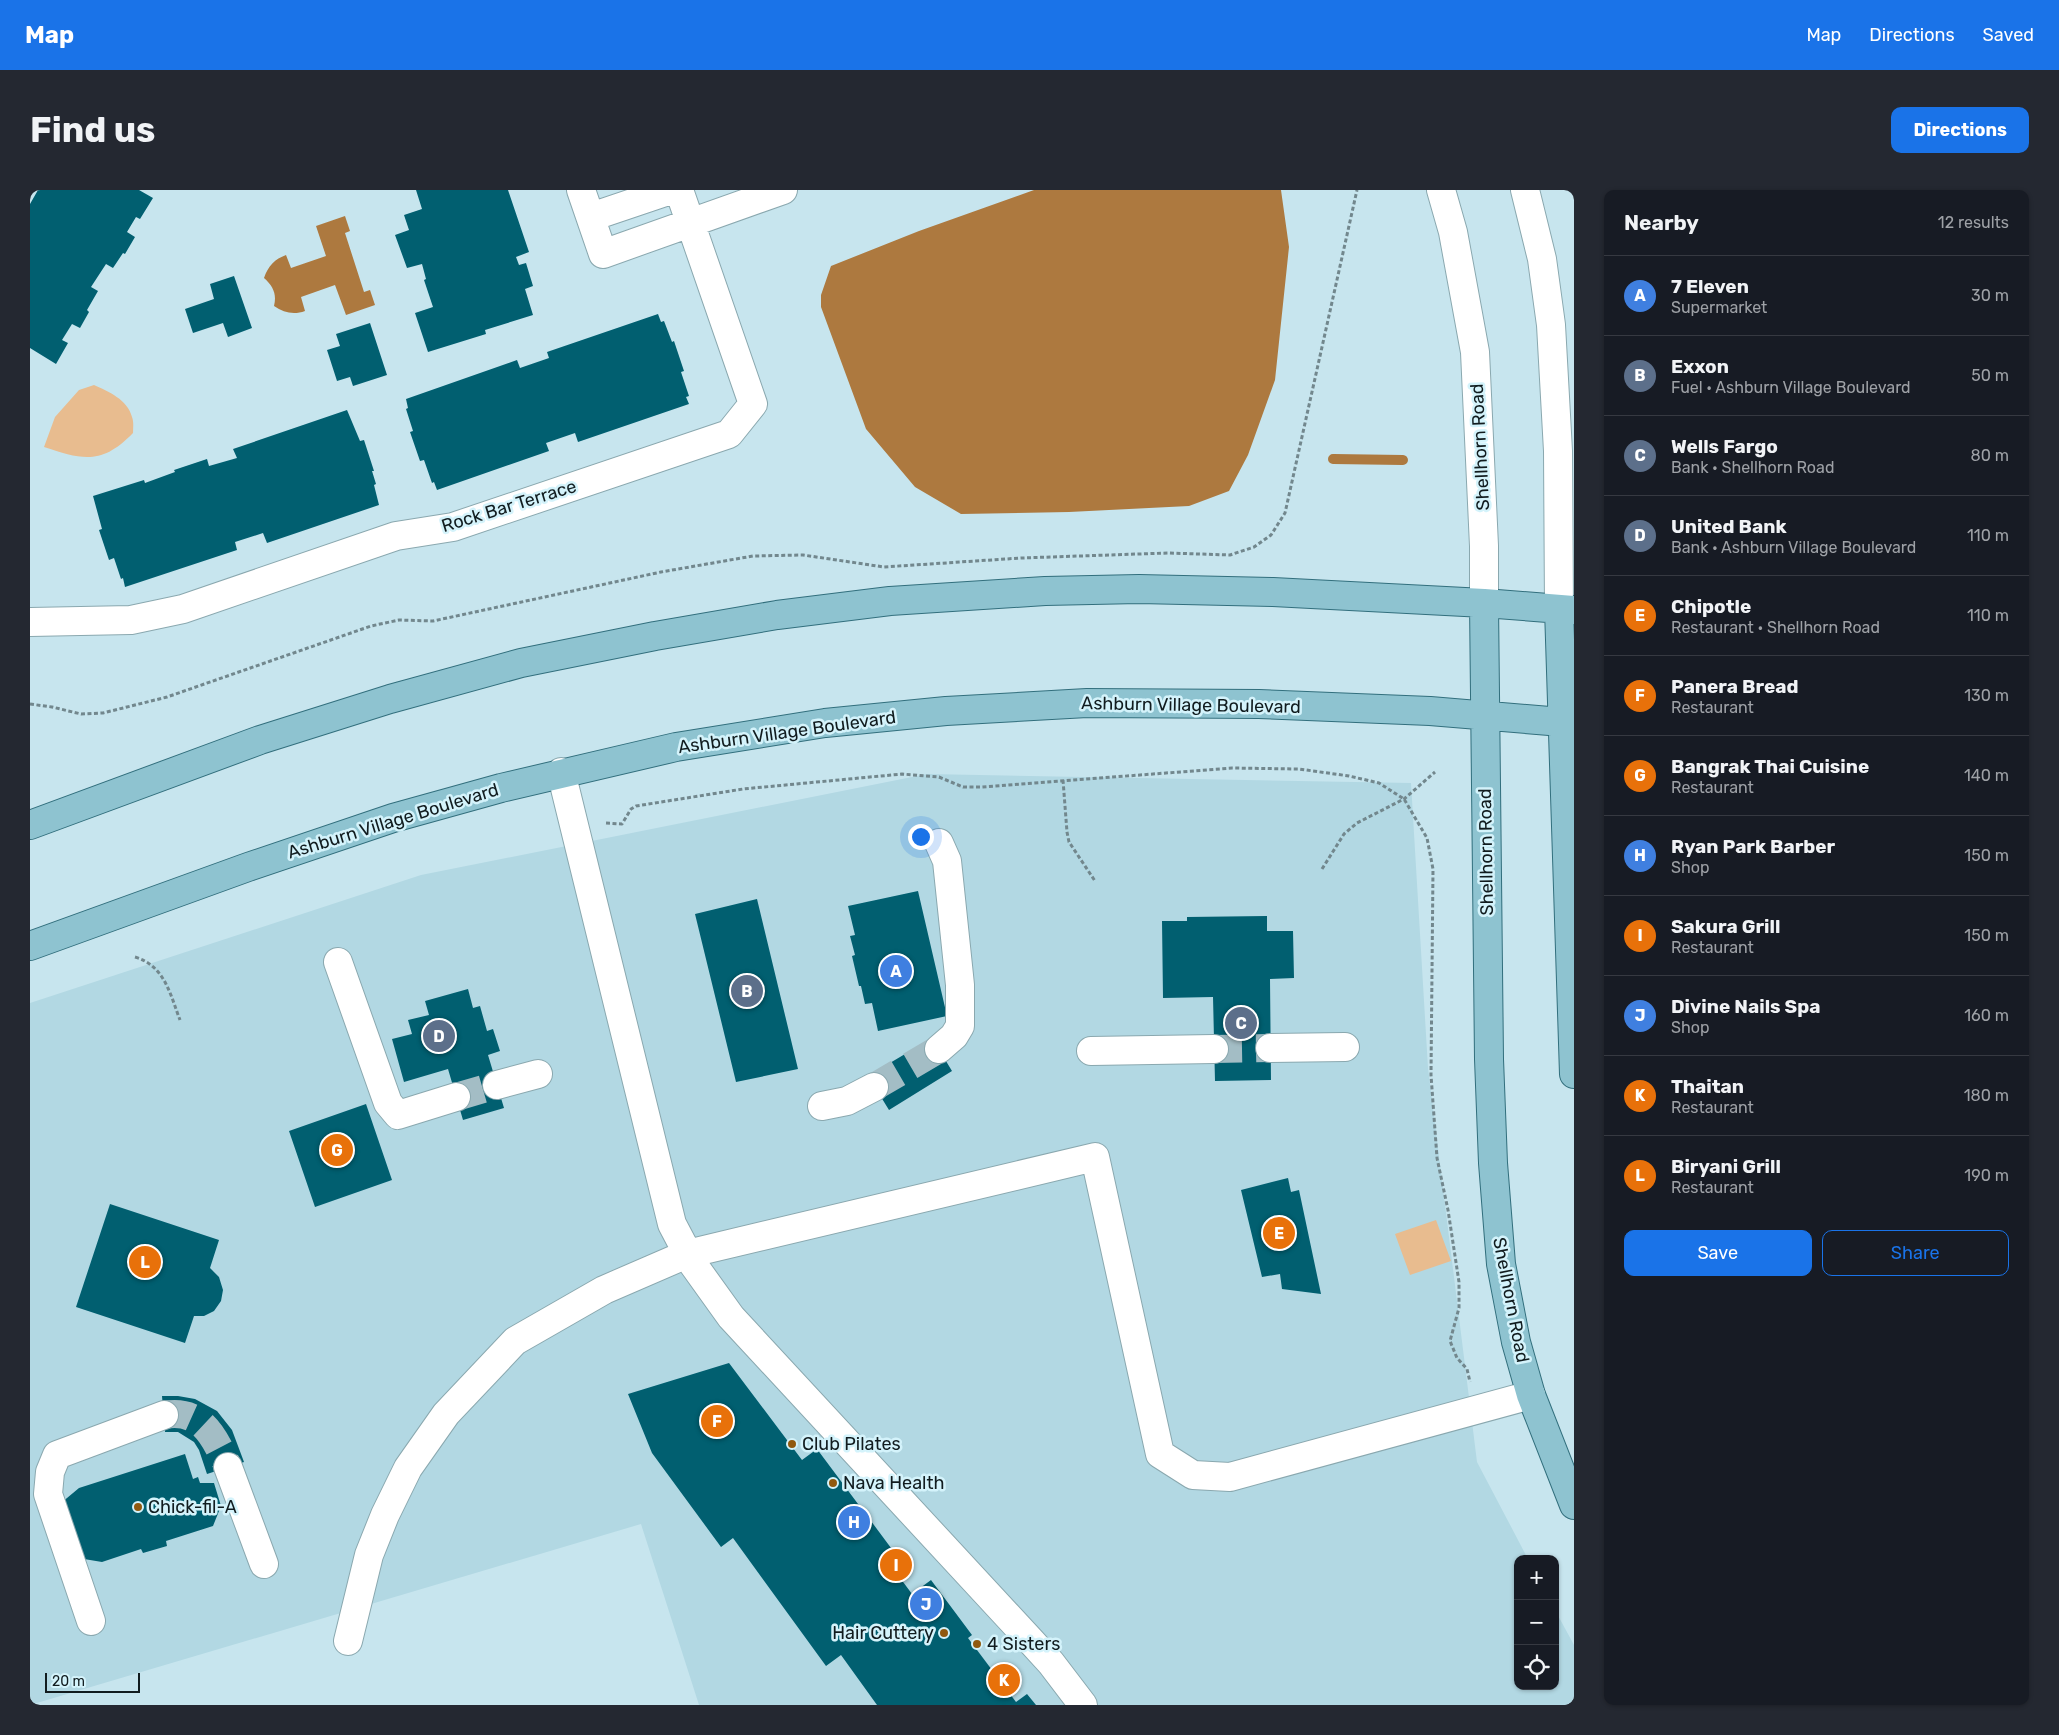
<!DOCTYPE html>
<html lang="en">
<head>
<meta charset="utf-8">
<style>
	:root { --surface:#171b24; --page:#242831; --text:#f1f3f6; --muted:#9ea1a6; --line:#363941; --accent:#1a73e8 }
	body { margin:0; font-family:Rubik,sans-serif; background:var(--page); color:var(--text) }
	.controls { position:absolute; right:15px; bottom:15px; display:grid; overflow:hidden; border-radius:10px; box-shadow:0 1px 4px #0004 }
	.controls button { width:45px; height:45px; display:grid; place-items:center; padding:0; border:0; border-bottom:1px solid var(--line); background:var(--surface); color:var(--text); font:25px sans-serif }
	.scale { position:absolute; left:15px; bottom:12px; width:95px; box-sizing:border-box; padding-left:5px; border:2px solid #111c1f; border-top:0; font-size:14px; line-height:18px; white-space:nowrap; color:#111c1f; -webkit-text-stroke:4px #d4f3fb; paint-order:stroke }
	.you { position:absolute; left:890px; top:646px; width:18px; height:18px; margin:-12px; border:4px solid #fff; border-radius:50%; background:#1a73e8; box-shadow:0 0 0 8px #1a73e833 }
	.badge { display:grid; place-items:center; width:32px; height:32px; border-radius:50%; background:var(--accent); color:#fff; font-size:16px; font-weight:700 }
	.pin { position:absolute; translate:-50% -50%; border:2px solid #fff; box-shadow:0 1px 5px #0006 }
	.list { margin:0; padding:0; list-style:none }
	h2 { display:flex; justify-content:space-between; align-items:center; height:65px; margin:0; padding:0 20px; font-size:21px }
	h2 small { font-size:16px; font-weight:400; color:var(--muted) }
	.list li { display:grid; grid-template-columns:32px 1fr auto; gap:15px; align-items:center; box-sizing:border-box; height:80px; padding:0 20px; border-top:1px solid var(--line) }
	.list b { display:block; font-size:19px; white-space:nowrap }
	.list p { margin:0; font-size:16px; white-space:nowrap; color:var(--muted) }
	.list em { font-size:16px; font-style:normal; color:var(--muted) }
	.actions { display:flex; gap:10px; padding:15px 20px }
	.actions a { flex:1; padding:11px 0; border:1px solid var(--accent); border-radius:10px; text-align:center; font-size:18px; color:var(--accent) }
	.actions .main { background:var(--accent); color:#fff }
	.icon { flex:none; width:28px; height:28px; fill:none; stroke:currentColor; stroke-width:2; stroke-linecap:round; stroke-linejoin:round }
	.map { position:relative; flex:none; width:1544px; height:1515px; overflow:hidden; border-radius:10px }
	header { display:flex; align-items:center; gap:30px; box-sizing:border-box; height:70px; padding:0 25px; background:var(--accent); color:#fff }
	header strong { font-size:24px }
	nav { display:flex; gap:28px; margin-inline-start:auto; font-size:18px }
	.intro { display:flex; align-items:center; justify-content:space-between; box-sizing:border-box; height:120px; padding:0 30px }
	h1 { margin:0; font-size:35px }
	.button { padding:12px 22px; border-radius:10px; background:var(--accent); color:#fff; font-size:18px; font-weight:700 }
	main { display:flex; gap:30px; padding:0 30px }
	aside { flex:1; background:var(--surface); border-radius:10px; box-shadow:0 1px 4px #0004 }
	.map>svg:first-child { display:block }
</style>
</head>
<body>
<header>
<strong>Map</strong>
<nav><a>Map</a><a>Directions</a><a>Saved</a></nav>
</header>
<div class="intro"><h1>Find us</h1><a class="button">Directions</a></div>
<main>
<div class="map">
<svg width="1544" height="1515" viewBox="0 0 1544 1515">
	<rect width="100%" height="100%" fill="#c7e5ee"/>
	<path fill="#b2d8e3" d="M897,584L1381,593L1398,878L1447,1272L1498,1369H1488V1496H1525V1420L1544,1455V1515H669L611,1334L0,1515V813L391,685Z"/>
	<path fill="#e8bc8f" d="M64,195C78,201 98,210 102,227C104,232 103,238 103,243C72,275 53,270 14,257L25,227L49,200Z
		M1406,1030L1421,1071L1380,1085L1365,1044Z"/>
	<path fill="#ad793f" d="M1004,0H1251L1259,57L1245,190L1218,265L1199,301L1159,316L1039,322L931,324L885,297L836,239L791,117V105L801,76L889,41Z
		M315,26L320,41L315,43L334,102L340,100L345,115L316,125L305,95L271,107L275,121C264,125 254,123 244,116C247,104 243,96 234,88C238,76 245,69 256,65L261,78L296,66L286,36Z"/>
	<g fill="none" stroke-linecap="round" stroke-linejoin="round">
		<path stroke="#ad793f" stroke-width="10" d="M1303,269L1373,270"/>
	</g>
	<path fill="#015f70" d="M8,0H109L123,8L110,29L106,27L97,42L105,47L95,64L93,63L83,78L76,74L61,97L68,101L57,120L59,122L50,138L42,134L32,150L38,153L26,174L0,158V14Z
		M386,0H478L499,62L486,67L489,75L496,73L503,96L495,99L503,125L455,140L456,144L398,162L385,123L403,117L394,90L396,89L392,74L377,78L365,45L379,40L374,25L392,19Z
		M204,86L222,138L198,147L193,133L163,143L155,119L184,109L180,94Z
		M628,124L631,132L634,131L642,152L644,151L654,181L651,182L659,206L656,207L659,214L548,252L545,243L516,253L519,261L407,300L404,292L402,293L394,270L390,271L380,242L383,241L376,219L378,218L376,209L487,170L490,178L519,168L517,162Z
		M340,133L357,185L323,196L320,187L307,191L297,160L310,156L306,144Z
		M317,220L330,251L334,250L344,281H342L346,294L344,295L349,315L237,353L233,343L205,352L207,360L95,397L93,388L91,389L84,368L79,370L69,340L72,339L63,306L114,290L115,293L145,282L144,280L177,269L179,276L207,268L203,259Z
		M888,701L917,826L848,841L842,813L835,814L831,796H829L822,766L825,765L820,746L825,745L818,716Z
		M727,709L768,879L706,892L665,724Z
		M1237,726V741H1263L1264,788L1240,789L1241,890L1185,891L1183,807L1133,808L1132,731H1157V727Z
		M438,799L443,818L450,816L457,841L463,839L470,861L458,865L474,918L433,930L418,879L374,892L362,849L382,844L378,830L399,825L395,811Z
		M902,848L922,881L859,920L838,886Z
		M336,914L362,990L285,1017L259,941Z
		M1258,988L1261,1002L1269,1000L1291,1104L1252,1099L1250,1084L1232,1087L1211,1000Z
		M80,1014L189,1050L180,1078L189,1087L193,1100L191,1111L184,1121L174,1126H164L155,1153L46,1117Z
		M699,1173L772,1270L787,1259L831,1318L827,1321L834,1330L838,1327L864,1362L856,1369L882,1404L901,1390L942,1445L938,1448L986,1512L997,1504L1006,1515H847L811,1465L796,1476L703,1348L691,1357L622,1263L598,1204Z
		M132,1206H148L165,1209L187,1221L202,1240L214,1272L177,1284L169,1260L164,1252L148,1242H135Z
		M155,1264L163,1289L168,1287L170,1293H184L191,1316L183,1336L136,1351L137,1356L113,1363L111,1359L72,1372L54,1369L25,1318L49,1298Z"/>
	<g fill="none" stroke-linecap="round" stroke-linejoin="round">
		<path stroke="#a3bdc5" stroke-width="28" stroke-dasharray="28 14" stroke-linecap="butt" d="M1184,859L1240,858
			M844,897L909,859
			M426,907L467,895
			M134,1225C172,1218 185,1248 198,1277"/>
		<g stroke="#8aa8af" stroke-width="30">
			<path id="minor" d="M551,0L573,64L753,0
				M1411,0L1423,42L1445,162L1454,356V413
				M1495,0L1512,69L1521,135L1528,261L1529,419
				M561,27L641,0
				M0,432L101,430L153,419L366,346L423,337L699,244L723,214L649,0
				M531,582L642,1034L663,1074L701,1127L1000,1450L1021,1473L1053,1515
				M909,653L917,671L930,795V836L924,846L909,859
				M308,772L358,913L368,925L426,907
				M1240,858L1315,857
				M1061,861L1184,859
				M467,895L508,884
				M792,916L817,911L844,897
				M198,1277L234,1374
				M61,1431L18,1304L20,1282L27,1265L134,1225
				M318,1451L339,1365L355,1325L378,1278L416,1224L485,1151L574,1100L657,1064L1065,967L1130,1264L1163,1285L1200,1287L1501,1205"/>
		</g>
		<g stroke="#326f7d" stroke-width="30">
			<path id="major" d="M1454,413L1459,869L1463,973L1471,1074L1486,1152L1501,1205L1544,1315
				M1529,419L1544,884
				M0,635L230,550L360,509L491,473L625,446L747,425L860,411L1015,401L1109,399L1243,402L1454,413L1544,420
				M0,756L218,677L363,628L471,598L646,557L795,533L916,521L1057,513L1229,514L1400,521L1544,533"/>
		</g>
		<path stroke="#72878d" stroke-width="3" stroke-dasharray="4 2.5" stroke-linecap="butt" d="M0,514L22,517L51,524L73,523L137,507L341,436L369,430L403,431L631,382L723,366L773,365L854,377L991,368L1138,363L1200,365L1224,357L1241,345L1255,323L1327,0
			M1033,590L1037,642L1039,652L1065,691
			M576,633L592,634L601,619L606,616L713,599L872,584L909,587L933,597H952L1202,578L1269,579L1319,586L1349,593L1374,609L1397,648L1403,679L1401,885L1407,968L1418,1020L1429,1092V1118L1420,1151L1427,1168L1437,1179L1440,1192
			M1292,679L1314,644L1327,633L1374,609L1405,582
			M105,767C135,776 140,804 150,830"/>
		<use href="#minor" stroke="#fff" stroke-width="28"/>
		<use href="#major" stroke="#8ec3d0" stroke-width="28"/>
	</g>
	<g fill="#90590f" stroke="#d4f3fb" stroke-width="2">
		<circle cx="762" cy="1254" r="5"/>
		<circle cx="803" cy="1293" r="5"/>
		<circle cx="108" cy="1317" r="5"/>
		<circle cx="914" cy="1443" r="5"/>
		<circle cx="947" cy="1454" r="5"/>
	</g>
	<g text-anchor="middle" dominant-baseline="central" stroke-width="5" stroke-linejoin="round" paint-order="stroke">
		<g font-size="18" fill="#111c1f" stroke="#d4f3fb">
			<text transform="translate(1450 257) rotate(-93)">Shellhorn Road</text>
			<text transform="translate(479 316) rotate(-17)">Rock Bar Terrace</text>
			<text transform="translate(1161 515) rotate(1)">Ashburn Village Boulevard</text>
			<text transform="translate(757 542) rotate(-8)">Ashburn Village Boulevard</text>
			<text transform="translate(363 631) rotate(-17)">Ashburn Village Boulevard</text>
			<text transform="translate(1456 662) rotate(-91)">Shellhorn Road</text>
			<text transform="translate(1481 1110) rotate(79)">Shellhorn Road</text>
		</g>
		<g font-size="18" fill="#111c1f" stroke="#d4f3fb" text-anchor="start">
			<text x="772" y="1254">Club Pilates</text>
			<text x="813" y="1293">Nava Health</text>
			<text x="118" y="1317">Chick-fil-A</text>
			<text x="904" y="1443" text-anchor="end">Hair Cuttery</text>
			<text x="957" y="1454">4 Sisters</text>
		</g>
	</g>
</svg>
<div class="controls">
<button>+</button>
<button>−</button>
<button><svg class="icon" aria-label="locate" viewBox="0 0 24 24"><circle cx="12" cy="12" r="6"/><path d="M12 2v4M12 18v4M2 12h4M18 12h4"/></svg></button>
</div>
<div class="scale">20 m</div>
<div class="you"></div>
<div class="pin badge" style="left:866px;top:781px;background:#3f7fe0">A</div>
<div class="pin badge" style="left:717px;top:801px;background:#5c6f8a">B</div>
<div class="pin badge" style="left:1211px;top:833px;background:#5c6f8a">C</div>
<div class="pin badge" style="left:409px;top:846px;background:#5c6f8a">D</div>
<div class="pin badge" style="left:1249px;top:1043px;background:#e8710a">E</div>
<div class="pin badge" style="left:687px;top:1231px;background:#e8710a">F</div>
<div class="pin badge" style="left:307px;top:960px;background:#e8710a">G</div>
<div class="pin badge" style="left:824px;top:1332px;background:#3f7fe0">H</div>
<div class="pin badge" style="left:866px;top:1375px;background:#e8710a">I</div>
<div class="pin badge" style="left:896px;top:1414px;background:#3f7fe0">J</div>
<div class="pin badge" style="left:974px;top:1490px;background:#e8710a">K</div>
<div class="pin badge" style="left:115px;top:1072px;background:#e8710a">L</div>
</div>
<aside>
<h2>Nearby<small>12 results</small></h2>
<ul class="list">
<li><span class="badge" style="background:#3f7fe0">A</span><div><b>7 Eleven</b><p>Supermarket</p></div><em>30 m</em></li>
<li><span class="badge" style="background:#5c6f8a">B</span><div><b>Exxon</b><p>Fuel · Ashburn Village Boulevard</p></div><em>50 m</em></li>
<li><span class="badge" style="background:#5c6f8a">C</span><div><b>Wells Fargo</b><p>Bank · Shellhorn Road</p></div><em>80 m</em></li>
<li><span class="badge" style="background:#5c6f8a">D</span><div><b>United Bank</b><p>Bank · Ashburn Village Boulevard</p></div><em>110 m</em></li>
<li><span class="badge" style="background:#e8710a">E</span><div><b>Chipotle</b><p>Restaurant · Shellhorn Road</p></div><em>110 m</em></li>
<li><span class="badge" style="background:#e8710a">F</span><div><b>Panera Bread</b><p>Restaurant</p></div><em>130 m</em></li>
<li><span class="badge" style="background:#e8710a">G</span><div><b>Bangrak Thai Cuisine</b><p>Restaurant</p></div><em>140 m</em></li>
<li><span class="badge" style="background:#3f7fe0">H</span><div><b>Ryan Park Barber</b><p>Shop</p></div><em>150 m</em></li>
<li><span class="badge" style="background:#e8710a">I</span><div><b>Sakura Grill</b><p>Restaurant</p></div><em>150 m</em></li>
<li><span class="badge" style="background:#3f7fe0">J</span><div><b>Divine Nails Spa</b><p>Shop</p></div><em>160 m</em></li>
<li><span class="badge" style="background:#e8710a">K</span><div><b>Thaitan</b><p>Restaurant</p></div><em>180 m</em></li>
<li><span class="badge" style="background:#e8710a">L</span><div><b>Biryani Grill</b><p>Restaurant</p></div><em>190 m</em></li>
</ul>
<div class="actions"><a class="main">Save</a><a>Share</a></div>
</aside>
</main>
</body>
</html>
